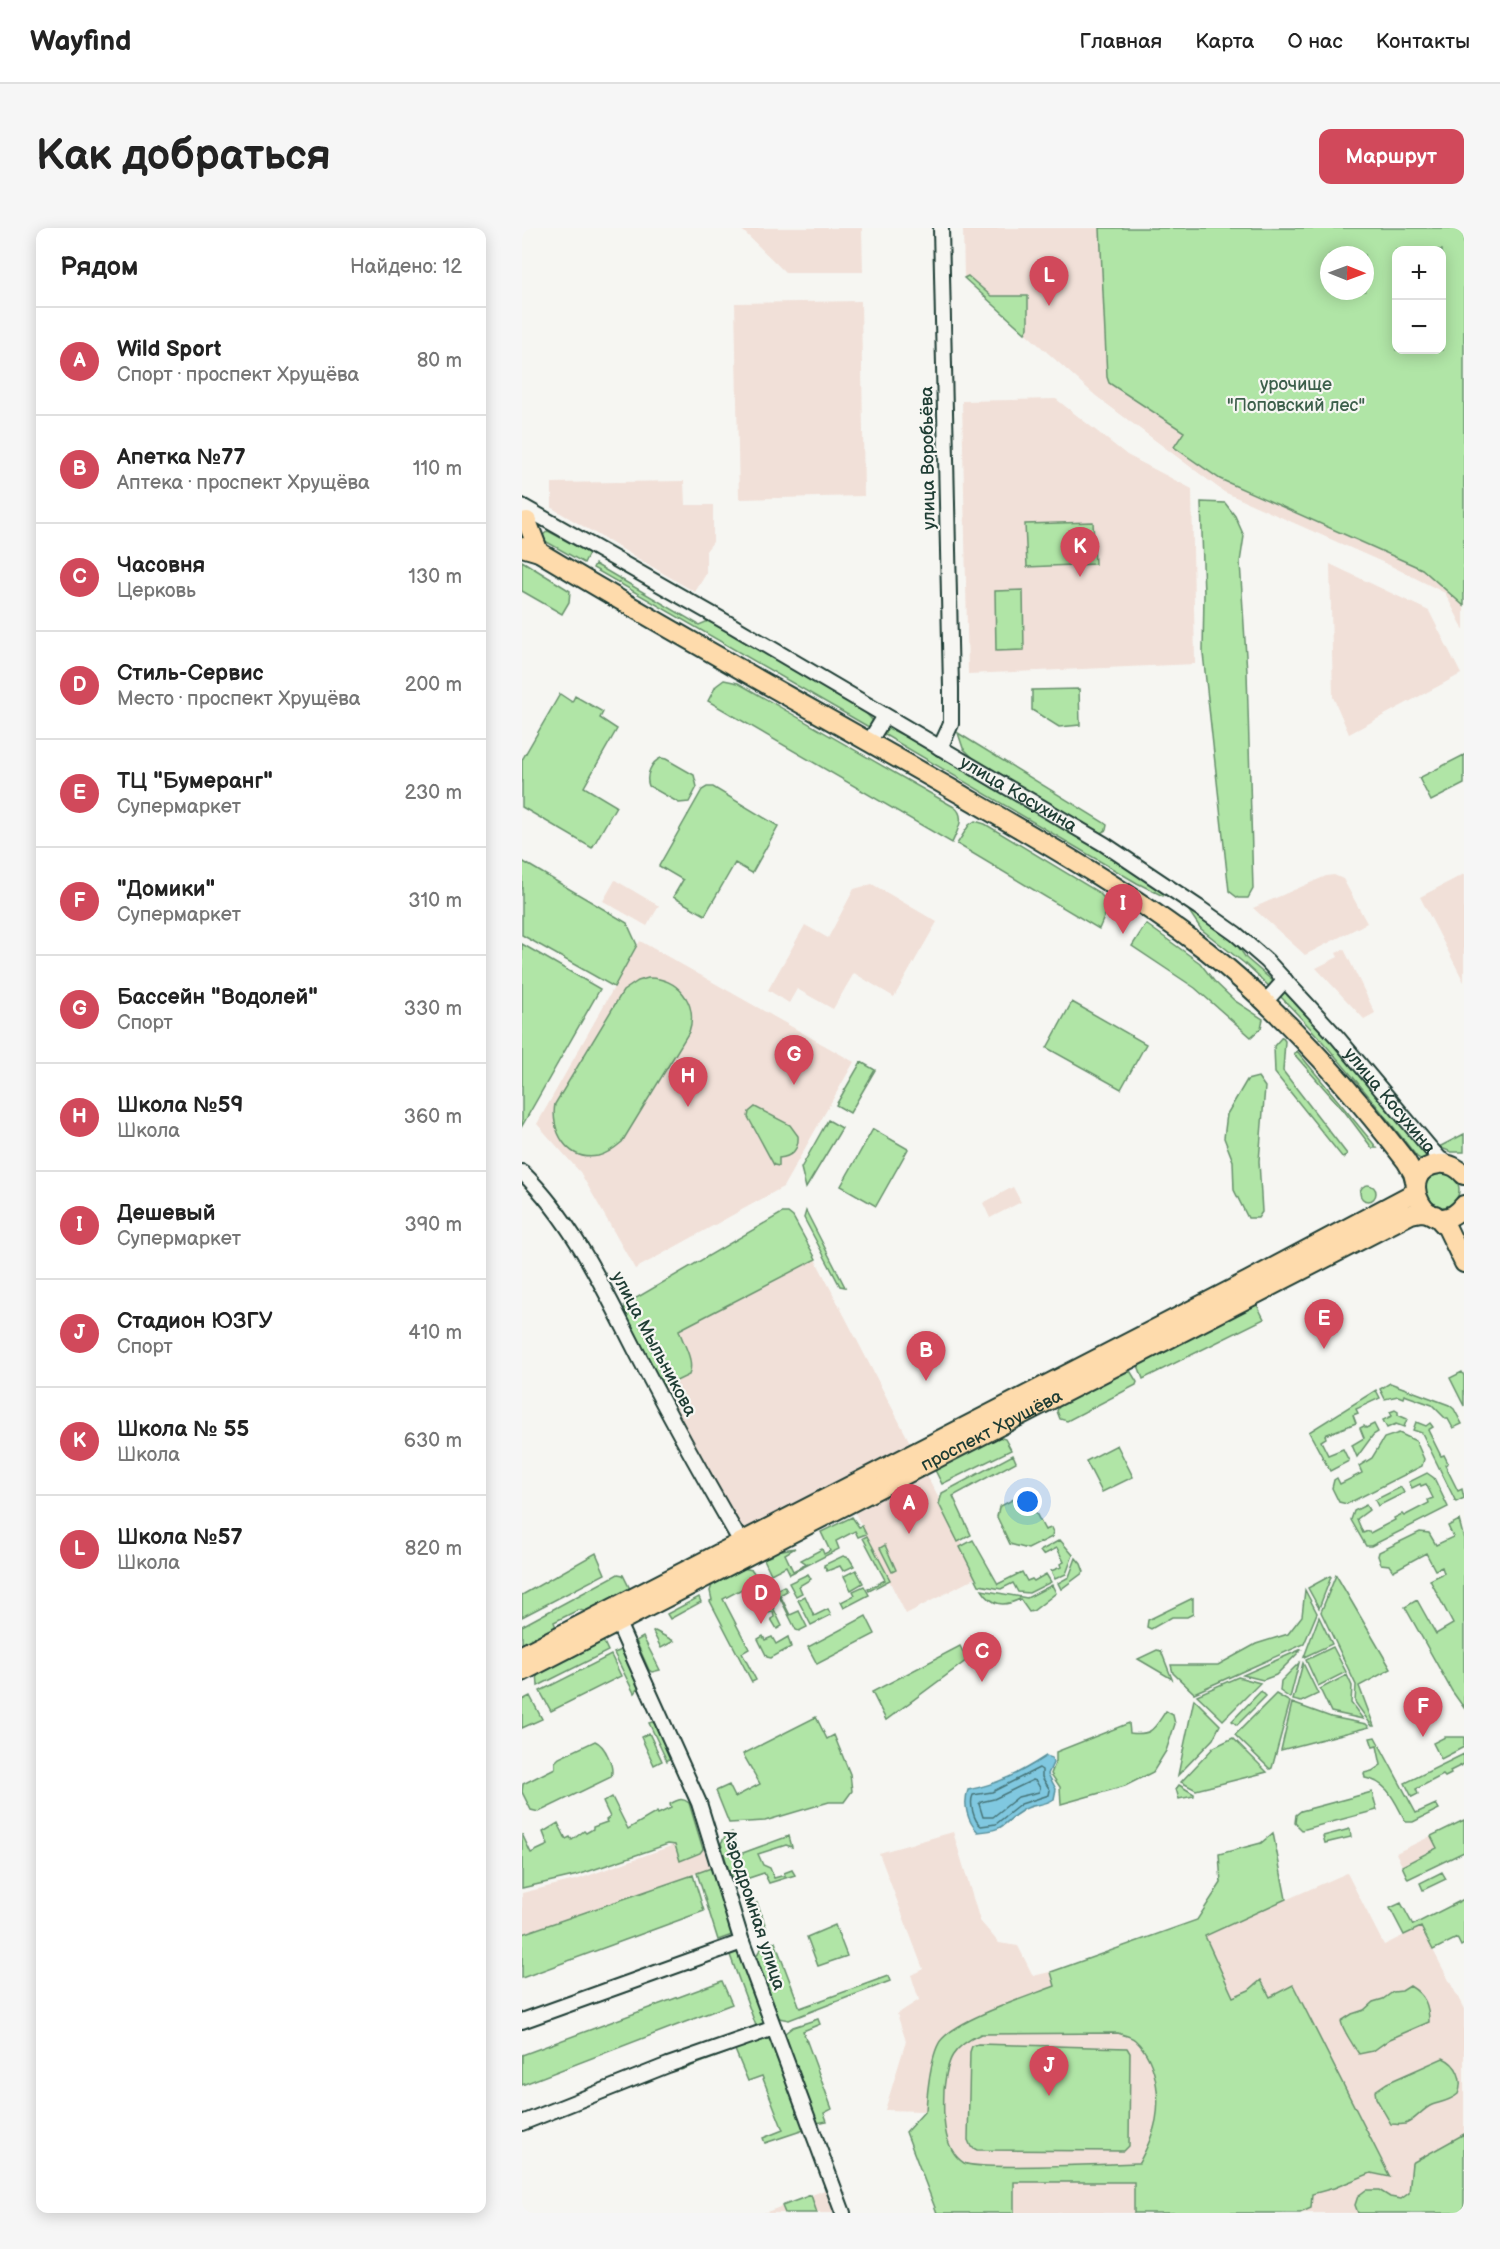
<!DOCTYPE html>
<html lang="ru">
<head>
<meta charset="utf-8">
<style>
	:root { --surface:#fff; --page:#f6f6f6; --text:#222; --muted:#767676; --line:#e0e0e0; --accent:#d1495b }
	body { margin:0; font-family:"Balsamiq Sans",sans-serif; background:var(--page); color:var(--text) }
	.controls { position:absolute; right:18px; top:18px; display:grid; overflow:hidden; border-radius:12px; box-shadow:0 3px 15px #0003 }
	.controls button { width:54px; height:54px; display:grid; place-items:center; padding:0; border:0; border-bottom:2px solid var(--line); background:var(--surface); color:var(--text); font:30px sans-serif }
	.compass { position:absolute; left:798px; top:18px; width:54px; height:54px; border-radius:50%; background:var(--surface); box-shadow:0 3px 15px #0003; rotate:91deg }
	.you { position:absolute; left:506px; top:1274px; width:21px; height:21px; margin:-15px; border:4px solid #fff; border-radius:50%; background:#1a73e8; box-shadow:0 0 0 9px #1a73e833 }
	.badge { display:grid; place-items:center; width:39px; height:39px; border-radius:50%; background:var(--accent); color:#fff; font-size:20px; font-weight:700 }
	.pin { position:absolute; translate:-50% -50px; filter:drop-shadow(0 2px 3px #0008) }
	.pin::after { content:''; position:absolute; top:32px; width:21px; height:18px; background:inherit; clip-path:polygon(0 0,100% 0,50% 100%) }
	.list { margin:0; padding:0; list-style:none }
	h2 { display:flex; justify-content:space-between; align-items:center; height:78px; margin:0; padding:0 24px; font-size:26px }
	h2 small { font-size:20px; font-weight:400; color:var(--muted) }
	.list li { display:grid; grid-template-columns:39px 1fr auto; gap:18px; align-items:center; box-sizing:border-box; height:108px; padding:0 24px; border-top:2px solid var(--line) }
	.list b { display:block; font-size:22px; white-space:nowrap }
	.list p { margin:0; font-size:20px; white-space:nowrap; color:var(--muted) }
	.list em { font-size:20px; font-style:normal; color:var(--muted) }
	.map { position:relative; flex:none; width:942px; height:1985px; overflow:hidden; border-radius:12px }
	header { display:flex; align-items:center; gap:36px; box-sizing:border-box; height:84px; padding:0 30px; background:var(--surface); border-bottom:2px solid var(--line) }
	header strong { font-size:28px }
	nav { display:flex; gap:33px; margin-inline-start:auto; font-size:21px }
	.intro { display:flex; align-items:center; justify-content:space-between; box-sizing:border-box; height:144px; padding:0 36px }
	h1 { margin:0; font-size:42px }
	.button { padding:15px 27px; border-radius:12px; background:var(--accent); color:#fff; font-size:21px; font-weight:700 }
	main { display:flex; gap:36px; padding:0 36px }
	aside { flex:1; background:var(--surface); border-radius:12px; box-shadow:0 3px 15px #0003 }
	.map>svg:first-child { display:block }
</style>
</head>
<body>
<header>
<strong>Wayfind</strong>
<nav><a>Главная</a><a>Карта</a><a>О нас</a><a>Контакты</a></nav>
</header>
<div class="intro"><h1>Как добраться</h1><a class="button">Маршрут</a></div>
<main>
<aside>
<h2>Рядом<small>Найдено: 12</small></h2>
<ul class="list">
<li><span class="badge">A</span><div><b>Wild Sport</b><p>Спорт · проспект Хрущёва</p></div><em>80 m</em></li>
<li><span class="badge">B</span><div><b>Апетка №77</b><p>Аптека · проспект Хрущёва</p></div><em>110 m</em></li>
<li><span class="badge">C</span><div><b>Часовня</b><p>Церковь</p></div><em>130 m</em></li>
<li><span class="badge">D</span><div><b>Стиль-Сервис</b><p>Место · проспект Хрущёва</p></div><em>200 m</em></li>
<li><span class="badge">E</span><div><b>ТЦ &quot;Бумеранг&quot;</b><p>Супермаркет</p></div><em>230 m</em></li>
<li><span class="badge">F</span><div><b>&quot;Домики&quot;</b><p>Супермаркет</p></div><em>310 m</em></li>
<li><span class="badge">G</span><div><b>Бассейн &quot;Водолей&quot;</b><p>Спорт</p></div><em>330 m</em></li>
<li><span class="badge">H</span><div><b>Школа №59</b><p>Школа</p></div><em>360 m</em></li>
<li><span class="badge">I</span><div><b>Дешевый</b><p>Супермаркет</p></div><em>390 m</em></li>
<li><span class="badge">J</span><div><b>Стадион ЮЗГУ</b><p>Спорт</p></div><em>410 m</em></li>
<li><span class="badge">K</span><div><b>Школа № 55</b><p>Школа</p></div><em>630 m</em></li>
<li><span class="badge">L</span><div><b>Школа №57</b><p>Школа</p></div><em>820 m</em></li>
</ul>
</aside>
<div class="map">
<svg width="942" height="1985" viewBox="0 0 942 1985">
	<rect width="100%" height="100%" fill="#f6f6f2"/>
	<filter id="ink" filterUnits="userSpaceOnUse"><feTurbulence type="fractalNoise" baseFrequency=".0167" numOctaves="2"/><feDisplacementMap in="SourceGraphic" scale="12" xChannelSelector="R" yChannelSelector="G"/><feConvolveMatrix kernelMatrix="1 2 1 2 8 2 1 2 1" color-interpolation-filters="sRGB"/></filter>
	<g filter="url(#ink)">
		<path fill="#f1e0d8" d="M218,0H340L341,44H263Z
			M441,0H578L585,148L942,341V402L923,365L867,337L702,264L574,168L442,50Z
			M339,73L342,268L217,271L213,75Z
			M534,171L605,227L670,261L673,436L446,446L440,173Z
			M162,253L163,277H191V314L184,323V346L173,364L30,280V255Z
			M808,336L907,383L939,446L827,506L811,469Z
			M942,646V754L898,669Z
			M812,647L821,651L845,695L783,727L731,680L804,648Z
			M93,652L137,678L125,698L81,673Z
			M350,656L415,694L372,769L332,745L311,781L275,761L267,775L246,762L283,697L306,710L332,661Z
			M118,713L332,834L261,959L113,1041L58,944L15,896Z
			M822,721L853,785L842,791L794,740L816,729L814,725Z
			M491,959L499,974L468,990L461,975Z
			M293,1031L457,1348L384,1386L318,1255L218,1307L120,1121Z
			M431,1604L458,1693L477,1715L496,1718L511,1748L683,1707L825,1645L862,1717L899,1699L942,1781V1985H415L384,1904L403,1883L363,1882L384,1813L375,1786L397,1772L389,1747L401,1741L357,1625Z
			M180,1607L190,1640L0,1706V1665L57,1651Z
			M909,1608L915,1620L880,1638L874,1625Z
			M313,1958L324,1985H242L282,1970Z"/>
		<path fill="#b0e5a6" stroke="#68916d" stroke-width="1.5" fill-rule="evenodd" d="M578,0H942V378L900,341L698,251L652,219L662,204L587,155L585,149ZM874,22H920V122H874ZM807,27H843V63H807Z
			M446,48L469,68H506V100L503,105L442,50Z
			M679,274L703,275L713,288L722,308L718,334L725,444L731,661L726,670H716L707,663L681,425L682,366Z
			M571,294L573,336L505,339L503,296Z
			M26,303L67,325L62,335L23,313L21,307Z
			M0,333L48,363L47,374L40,386L0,363Z
			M73,336L177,397L191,391L341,482L352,494L350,499L345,498L71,340Z
			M501,362L502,422L474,423L473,363Z
			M202,452L216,455L432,579C445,588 435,603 430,615L186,473L194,458Z
			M557,461L558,497L537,499L510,482V462Z
			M38,466L50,474L53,468L81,484L78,490L95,501L62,559L94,578L70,620L0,579V532Z
			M366,500L396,514L586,626L643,664L641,668L615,655L363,507L362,502Z
			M436,505L581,594L585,597L584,602L577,606L453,532L441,520Z
			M942,527V556L909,573L897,550Z
			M139,530L144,531L172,547L175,559L167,574L157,575L127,558C123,548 129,534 139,530Z
			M185,559H191L256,598L230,645L213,635L183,687L151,669L161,652L137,638L180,562Z
			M453,593L463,596L576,664L583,671L586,680L577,701L435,616L447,597Z
			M0,633L105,695L115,717L92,759L0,707Z
			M665,680L713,714L724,730L752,754L749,760L722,735L679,701Z
			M624,696L678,735L692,753L713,773L741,791L739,800L729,809L673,760L610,718Z
			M0,716L78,761L0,898Z
			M126,750C155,749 177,775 167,804L100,914C93,920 85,926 76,928C45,934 28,902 33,876L101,763L116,753Z
			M761,760L795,793L904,925V930L900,932L895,929C852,873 808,819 758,768L757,765Z
			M550,774L624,816L599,861L525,820Z
			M760,809L763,813L761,843L825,926L821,930L753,845L752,818Z
			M775,823L855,920H850L823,884L772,826Z
			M339,834L353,842L328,885L314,877Z
			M736,849L743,859L737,933L740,984L736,990H726L712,962L711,933L702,910L705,886L725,852Z
			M233,879L268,897L276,908C277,921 270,929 257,930V938L252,937L226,889L227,884Z
			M306,892L320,900L284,960L279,940Z
			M351,901L386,921L354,978L319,958Z
			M942,906V924H929L917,919Z
			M903 962a17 17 0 1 1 34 0a17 17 0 1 1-34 0Z
			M838 965a8 8 0 1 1 16 0a8 8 0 1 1-16 0Z
			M284,983L323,1059L318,1058L282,990Z
			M260,985H266L271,989L294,1031L157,1102C161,1116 173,1132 167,1147L144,1158L137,1157L101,1085L104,1076Z
			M734,1075L742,1091L621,1151L616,1137Z
			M607,1141L615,1154L614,1157L545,1193L538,1191L535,1183L538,1176Z
			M940,1144L942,1148V1178L928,1150Z
			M868,1155L927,1177L932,1181L940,1196L931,1200L926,1191H924L910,1177L882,1167L881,1170L876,1168L863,1171L858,1161Z
			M854,1162L858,1170L834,1181L836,1185L831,1187L834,1195L803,1207L804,1210L799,1213L806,1227L821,1221L827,1233L808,1243L787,1204Z
			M873,1182L876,1184V1187L885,1191L882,1199L874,1196L865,1200L861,1192L870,1188L868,1184Z
			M894,1194L904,1198L908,1195L911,1199L906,1202L919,1228L922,1227L926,1235L923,1237L936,1263L940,1261L942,1270L934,1274L900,1205L891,1202Z
			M852,1196L856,1204L851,1207L835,1229L830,1217L842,1210L838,1200L842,1198L844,1200Z
			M877,1205L894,1213L902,1231L900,1238L825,1276L817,1274L810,1260L812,1252L815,1250L818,1256L840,1245L837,1238L850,1230L862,1210Z
			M474,1208L483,1211L489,1222L420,1256L412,1240Z
			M595,1217L611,1249L580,1264L564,1233Z
			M491,1227L494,1234L431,1268L449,1307L436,1314L417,1276L420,1265Z
			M905,1245L912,1250L926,1279L849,1318H844L829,1292L832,1283L844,1277L847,1282L835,1291L841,1305L846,1303L848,1305L873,1292L872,1290L880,1286L882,1288L907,1275L906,1272L911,1270L904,1256L899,1258L898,1256L890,1260L887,1254Z
			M879,1259L882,1265L856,1278L853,1272Z
			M505,1264H510L513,1270L508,1274L523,1302L529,1300L531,1304L530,1309L506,1321L488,1316L475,1289L477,1279Z
			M330,1289L337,1299L340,1298L344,1306L336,1309L333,1303L314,1313L317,1321L268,1346L264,1338L249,1346L241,1329L244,1326L246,1329L249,1328L248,1324L273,1320L263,1326L271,1343L285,1336L279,1332L300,1321L302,1326L308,1323L299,1304Z
			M937,1292L942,1311V1480L930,1463L883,1379L895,1372L914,1406L931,1396L908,1352L922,1345L920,1339L913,1342L904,1325L871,1343L867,1337L859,1336L856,1328L857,1324L898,1304L907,1305L914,1317L931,1309L926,1298Z
			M345,1308L368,1352L347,1363L346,1361L363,1352L341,1310Z
			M451,1312L476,1356L500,1344L505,1353L510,1351L512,1353L524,1346L529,1354L507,1365L496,1364L491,1355L479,1361L457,1357L438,1319Z
			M538,1312L551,1327L544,1346L533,1351L529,1343L539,1339L538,1336L542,1334L535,1320L521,1327L518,1323Z
			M363,1317L374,1342L370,1344L358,1320Z
			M74,1325L83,1346L0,1389V1367Z
			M321,1328L327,1330L332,1338L321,1343L318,1338L305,1343L302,1337Z
			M554,1330L559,1336L562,1344L539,1361L536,1355L547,1349Z
			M221,1340L230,1342L237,1352L201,1371L227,1421L220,1425L234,1452L230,1454L188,1373L190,1372L188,1363L190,1357Z
			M334,1342L341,1355L329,1362L322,1348Z
			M96,1346L101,1347L107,1359L106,1366L69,1384L56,1382L32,1394L34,1400L0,1421V1398Z
			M286,1346L289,1351L277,1358L280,1365L274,1368L267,1355Z
			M814,1347L869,1441L837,1458L852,1498H850L833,1474L834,1457L799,1384Z
			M808,1348L809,1349L797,1380L786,1360Z
			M530,1357L534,1365L511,1383L507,1384L498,1371C482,1379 470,1378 460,1362L505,1370Z
			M262,1358L265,1363L258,1367L268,1387L277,1383L285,1399L277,1403L274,1402L256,1366V1361Z
			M342,1358L347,1367L322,1380L319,1374L333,1367L331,1363Z
			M783,1362L795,1385L782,1416L672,1465L651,1445L649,1437H696L734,1416L766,1406L780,1388Z
			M283,1368L292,1388L306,1381L309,1387L289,1397L276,1372Z
			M177,1369L179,1374L148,1391L145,1386Z
			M242,1370L247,1371L260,1398L255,1401L249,1391L252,1389L251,1384L246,1385L243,1378L236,1381L233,1374Z
			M671,1370V1386L665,1389H650L629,1401L625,1399L626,1392Z
			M344,1388L353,1406L295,1436L286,1419Z
			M797,1389L810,1416L782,1429Z
			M133,1403L152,1413L139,1420L131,1404Z
			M241,1408L243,1412L250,1409L254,1416L266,1409L269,1419L249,1430L245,1429L236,1411Z
			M121,1409L138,1442L130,1444L127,1442L114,1413Z
			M80,1410L86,1423L16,1458L15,1443Z
			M438,1418L445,1432L364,1492L350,1464Z
			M811,1419L824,1444L796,1458L784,1432Z
			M780,1421L754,1447L741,1452L721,1447Z
			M100,1422L116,1453V1460L112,1465L92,1425Z
			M635,1422L639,1423L650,1451L616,1431Z
			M89,1427L99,1448L29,1483L18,1463Z
			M777,1435L768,1470L758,1463L759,1453Z
			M781,1435L796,1466L779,1474L771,1472Z
			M825,1447L830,1458L829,1475L841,1491L809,1484L798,1461Z
			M716,1449L738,1455L701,1492L675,1467Z
			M739,1463L744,1468L715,1497L710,1493Z
			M754,1466L768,1474L750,1540L748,1541L713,1507Z
			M8,1468L20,1491L0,1500V1472Z
			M672,1471L698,1497L691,1511L656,1547Z
			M770,1475L809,1489L844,1496L847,1499L759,1522Z
			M644,1483L651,1487L653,1496L644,1523L631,1544L603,1558L539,1576L538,1559L529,1546L534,1533V1524L607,1495L608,1505C631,1508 632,1500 644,1483Z
			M294,1489L305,1511L312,1507L328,1546L330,1563L322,1574H307L243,1593L207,1595L194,1563L207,1557L213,1569L238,1556L221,1526Z
			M130,1494L135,1496L149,1529L145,1533L127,1495Z
			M127,1505L140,1533L132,1537L119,1509Z
			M853,1509L894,1585L914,1576L917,1581L891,1594H884C873,1575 867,1554 843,1550L842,1545L850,1543L859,1537L855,1518L851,1519L848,1510Z
			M923,1509H942V1519L919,1531L911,1515Z
			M711,1510L745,1544L674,1562L659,1554L692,1519Z
			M73,1513C83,1517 93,1539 89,1549L17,1584L9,1582L0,1564L1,1556L33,1540V1534L37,1530Z
			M942,1526V1536L928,1543L929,1546L923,1549L921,1547L894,1561L896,1566L890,1569L883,1555Z
			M657,1557L672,1566V1568L657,1571L654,1561Z
			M850,1564L855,1582L780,1602L773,1595L774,1587L779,1583Z
			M90,1569L106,1601L135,1584L136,1586L149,1580L148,1576C155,1572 160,1569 167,1575L181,1621L178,1625L158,1633L153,1617L146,1616L56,1647L0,1660V1606L9,1625L26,1617L21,1604L36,1595L44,1611L48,1609L50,1612L62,1603L64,1605L71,1601V1599L85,1594L84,1592L88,1589L81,1574Z
			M942,1592V1624L886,1651L880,1638L915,1620L909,1608Z
			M828,1601L829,1609L803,1615L801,1608Z
			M210,1604L218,1626L267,1608L270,1619L264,1617L236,1626L241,1637L248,1640L252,1650L263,1647L262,1645L270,1642L273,1647L247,1655L242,1645L221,1652L224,1662C207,1655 204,1632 199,1615L204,1607Z
			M751,1605L764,1671L683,1708L711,1769L727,1762L739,1752L748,1769L771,1757L868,1949L849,1945L812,1960L790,1966L789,1980L778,1985H612V1954H492V1985H415L384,1904L404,1882C405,1867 409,1822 420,1811C439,1790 505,1769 533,1758L529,1744L675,1692L699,1655L697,1626L739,1615ZM596,1805C601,1807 609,1808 613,1812C637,1834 641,1880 629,1909C626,1918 621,1927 617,1935C593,1936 454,1942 442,1935C420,1921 421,1885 422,1862C425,1831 430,1819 459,1806Z
			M192,1639L211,1701L210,1707L196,1712L175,1645Z
			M920,1644L924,1651L901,1662L898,1655Z
			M171,1647L182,1683L0,1750V1706Z
			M942,1671V1716L939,1718L935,1710L911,1722L899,1699L882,1707L868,1680L879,1675L891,1697Z
			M235,1675L244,1699L233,1702L227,1681Z
			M313,1697L325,1728L296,1738L285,1709Z
			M253,1714L278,1780L366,1748L368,1753L267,1792L257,1790L234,1731C237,1719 241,1718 253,1714Z
			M214,1716L245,1803L237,1806L205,1719Z
			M200,1753L210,1776L0,1857V1827Z
			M888,1758C903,1767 907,1777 907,1794L868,1811L851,1823L837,1826C832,1819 820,1800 819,1793L830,1786L842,1782L851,1774L861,1771L871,1764L880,1763Z
			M296,1791L298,1796L281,1803L310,1881L302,1885L305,1893L295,1895L267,1820L263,1805L271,1799Z
			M247,1806L285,1901L243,1915L241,1910L261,1902L240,1848L226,1853L213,1822L159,1842L158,1837Z
			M456,1816L605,1820L608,1825L607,1918L602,1923L455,1922L449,1919L446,1912L448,1824L450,1818Z
			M921,1830C935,1836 942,1852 936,1866C928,1873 919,1874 910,1877C900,1881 893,1893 883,1896C879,1897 873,1896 869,1896L854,1870L853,1863L865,1855Z
			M942,1906V1985H836L833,1977L836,1968L844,1962H857L868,1969L879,1971L887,1965L890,1935Z
			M289,1967L295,1985H263L260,1978Z"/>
		<path fill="#80c8e0" stroke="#59909b" stroke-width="1.5" d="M524,1528L530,1530L531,1535L526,1546L534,1561L532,1571C522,1578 510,1576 501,1582C479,1595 486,1602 456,1604C445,1593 441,1576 446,1562C476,1556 498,1545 524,1528Z"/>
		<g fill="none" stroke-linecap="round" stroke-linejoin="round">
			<path stroke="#467579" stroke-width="1.5" d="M517,1540L520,1542V1549L528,1562L527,1567L499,1576L474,1596L459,1598C452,1593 447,1576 451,1567L470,1564Z
				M511,1552L514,1553L518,1560L517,1564L496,1569L471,1589H461L457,1576L459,1574L472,1571Z"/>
			<g stroke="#1f3d34" stroke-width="18">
				<g id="minor">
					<path id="s1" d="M0,278L211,398L582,616L676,679L714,706L745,733L815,809L908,920L918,931L929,937"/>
					<path d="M347,514L363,488"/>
					<path d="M418,520L429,496V460L419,0"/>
					<path d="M743,774L763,752"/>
					<path d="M0,944C52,995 82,1061 115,1125C148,1189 183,1252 219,1314"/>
					<path d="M96,1395L177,1575L220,1714L321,1985"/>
					<path d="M0,1793L220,1714"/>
					<path d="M0,1895L146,1837L252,1800"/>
				</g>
			</g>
			<g stroke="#1f3d34" stroke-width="22">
				<g id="major">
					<path d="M5,293L17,324"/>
					<path d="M0,319L17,324C156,408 299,486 440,567C523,615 609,664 685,723C761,784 825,856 884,933L891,945L894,957"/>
					<path d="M942,947C936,940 927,935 917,936C868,942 908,1020 942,977"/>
					<path d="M913,987L925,1000L942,1035"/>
					<path d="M0,1427L726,1053L888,967L894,961"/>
					<path id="s2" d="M0,1444L889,986L899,984L908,985"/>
				</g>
			</g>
			<use href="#minor" stroke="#f6f6f2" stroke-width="14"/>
			<use href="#major" stroke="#fedbac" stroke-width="18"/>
		</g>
	</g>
	<g text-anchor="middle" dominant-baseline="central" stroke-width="4.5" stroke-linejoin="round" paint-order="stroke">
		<g font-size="18" fill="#3c5f4b" stroke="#f6f6f2">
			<text x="774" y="156">урочище<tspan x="774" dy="21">"Поповский лес"</tspan></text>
		</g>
		<g font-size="18" fill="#1f3d34" stroke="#f6f6f2">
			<text transform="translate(406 230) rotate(-91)">улица Воробьёва</text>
			<text stroke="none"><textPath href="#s1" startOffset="574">улица Косухина</textPath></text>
			<text stroke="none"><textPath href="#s1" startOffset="1060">улица Косухина</textPath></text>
			<text transform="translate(132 1116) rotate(62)">улица Мыльникова</text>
			<text stroke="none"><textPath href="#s2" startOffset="528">проспект Хрущёва</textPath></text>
			<text transform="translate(232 1682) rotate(72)">Аэродромная улица</text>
		</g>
	</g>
</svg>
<div class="controls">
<button>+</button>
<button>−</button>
</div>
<svg class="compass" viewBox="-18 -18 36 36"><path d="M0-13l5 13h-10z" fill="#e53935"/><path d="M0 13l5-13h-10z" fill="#767676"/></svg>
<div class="you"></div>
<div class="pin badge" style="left:387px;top:1306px">A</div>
<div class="pin badge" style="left:404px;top:1153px">B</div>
<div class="pin badge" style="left:460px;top:1454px">C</div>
<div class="pin badge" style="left:239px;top:1396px">D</div>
<div class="pin badge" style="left:802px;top:1121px">E</div>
<div class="pin badge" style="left:901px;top:1509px">F</div>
<div class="pin badge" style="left:272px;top:857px">G</div>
<div class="pin badge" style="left:166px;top:879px">H</div>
<div class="pin badge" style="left:601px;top:706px">I</div>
<div class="pin badge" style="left:527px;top:1868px">J</div>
<div class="pin badge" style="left:558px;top:349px">K</div>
<div class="pin badge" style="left:527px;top:78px">L</div>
</div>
</main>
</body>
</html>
